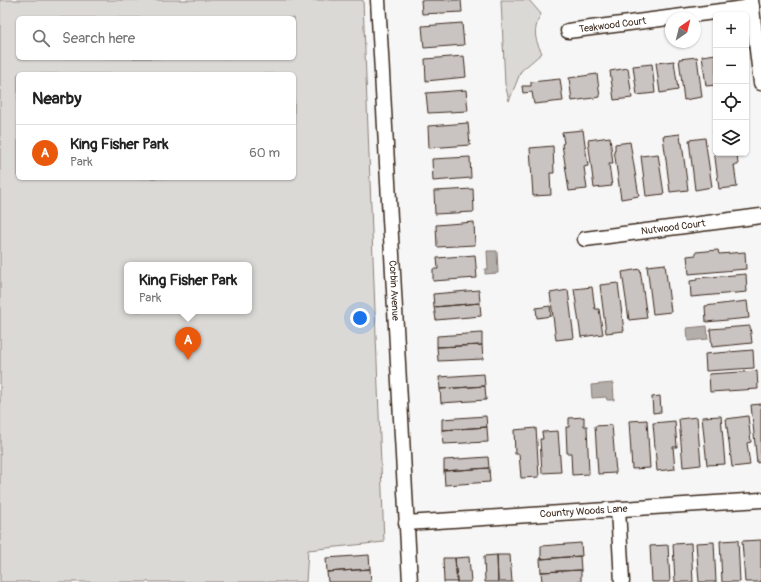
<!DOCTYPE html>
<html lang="en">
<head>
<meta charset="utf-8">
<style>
	:root { --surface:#fff; --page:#f6f6f6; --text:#222; --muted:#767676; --line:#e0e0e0; --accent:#ea580c }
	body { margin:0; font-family:Pangolin,sans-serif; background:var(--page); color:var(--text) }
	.controls { position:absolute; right:12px; top:12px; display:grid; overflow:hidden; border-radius:6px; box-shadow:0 1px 3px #0004 }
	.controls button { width:36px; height:36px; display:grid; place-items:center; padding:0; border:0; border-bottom:1px solid var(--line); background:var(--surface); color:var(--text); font:20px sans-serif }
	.compass { position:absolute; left:665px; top:12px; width:36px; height:36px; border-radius:50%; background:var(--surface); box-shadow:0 1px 3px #0004; rotate:35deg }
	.you { position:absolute; left:360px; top:318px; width:14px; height:14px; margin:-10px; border:3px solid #fff; border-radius:50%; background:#1a73e8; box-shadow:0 0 0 6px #1a73e833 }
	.badge { display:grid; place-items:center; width:26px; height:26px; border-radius:50%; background:var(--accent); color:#fff; font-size:13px; font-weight:700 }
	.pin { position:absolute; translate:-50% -33px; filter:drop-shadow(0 1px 2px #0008) }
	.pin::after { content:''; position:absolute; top:21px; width:14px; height:12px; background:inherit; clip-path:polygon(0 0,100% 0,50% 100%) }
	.popup { position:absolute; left:124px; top:262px; width:128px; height:52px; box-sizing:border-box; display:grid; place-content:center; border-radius:6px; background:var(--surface); filter:drop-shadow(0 1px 3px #0005); font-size:13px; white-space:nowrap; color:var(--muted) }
	.popup b { font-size:15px; color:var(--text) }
	.popup::after { content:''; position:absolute; left:50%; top:100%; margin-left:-8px; border:8px solid transparent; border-top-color:var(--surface) }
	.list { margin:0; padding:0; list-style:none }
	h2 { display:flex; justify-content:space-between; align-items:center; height:52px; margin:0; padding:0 16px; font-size:17px }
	h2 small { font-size:13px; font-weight:400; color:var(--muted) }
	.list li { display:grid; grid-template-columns:26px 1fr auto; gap:12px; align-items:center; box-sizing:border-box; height:56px; padding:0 16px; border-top:1px solid var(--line) }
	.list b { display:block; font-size:15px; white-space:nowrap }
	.list p { margin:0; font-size:13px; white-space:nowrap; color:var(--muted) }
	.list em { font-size:13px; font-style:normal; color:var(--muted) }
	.icon { flex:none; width:22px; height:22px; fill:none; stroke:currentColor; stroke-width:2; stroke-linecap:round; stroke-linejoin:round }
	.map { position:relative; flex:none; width:761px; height:582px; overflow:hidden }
	.search { position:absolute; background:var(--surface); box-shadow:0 1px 3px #0004; left:16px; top:16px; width:280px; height:44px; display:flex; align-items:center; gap:10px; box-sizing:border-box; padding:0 14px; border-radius:6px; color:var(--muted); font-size:15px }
	.panel { position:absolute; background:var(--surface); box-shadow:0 1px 3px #0004; left:16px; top:72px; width:280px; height:108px; border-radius:6px }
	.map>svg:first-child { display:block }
</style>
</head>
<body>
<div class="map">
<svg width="761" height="582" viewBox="0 0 761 582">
	<rect width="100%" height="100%" fill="#f7f6f6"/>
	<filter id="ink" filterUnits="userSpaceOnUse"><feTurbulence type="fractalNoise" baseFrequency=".025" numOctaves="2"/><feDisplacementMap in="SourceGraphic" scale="8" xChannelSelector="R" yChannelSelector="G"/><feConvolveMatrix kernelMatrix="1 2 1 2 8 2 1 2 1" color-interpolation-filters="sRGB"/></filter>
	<g filter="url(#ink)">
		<path fill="#dbd9d6" stroke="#8b827a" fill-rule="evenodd" d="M0,0H363L384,542L308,550L306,582H0ZM18,18H294V58H18ZM18,74H294V178H18ZM127,265H249V311H127Z
			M501,0H529L541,14C533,30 534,38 542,53L521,71L509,101L505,84Z"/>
		<path fill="#b4aeaa" stroke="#847972" d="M487,251H497L498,273L485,274V269H488Z
			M707,326L708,339L688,341L687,328Z
			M613,383L614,400H607L606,397L592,398L591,385Z"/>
		<path fill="#c9c3c1" stroke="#3b2a1e" d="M421,0H461L462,12L422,14Z
			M462,23L464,45L424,48L422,26Z
			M716,54V85L706,86L702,56Z
			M464,56L466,77L426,81L425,59Z
			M697,57L702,97L684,100L679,59Z
			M674,61L678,90L660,93L656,63Z
			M652,64L655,93L637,95L633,66Z
			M628,68L632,98L614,100L610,71Z
			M597,74L600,97L572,101L569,78Z
			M560,79L563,101L534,104L532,92L523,93L522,86H531V82Z
			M466,90L468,111L428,113L426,93Z
			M468,123L470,145L429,148L428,126Z
			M583,130L588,166L584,167L587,189L569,191L562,144L564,143L562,132Z
			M713,132H716V153H737L738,165H734L737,187L719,189L713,142L715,141Z
			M680,134L681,143H682L688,190L670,192L663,136Z
			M610,137L613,164H609L612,186L594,188L588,140Z
			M705,138L712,187L695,190L689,140Z
			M630,142L639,196L621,199L614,150H615V144Z
			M553,146L554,173H550L551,195L533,196L530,148Z
			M658,154L664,194L646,196L641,156Z
			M470,157L471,178L433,181L432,159Z
			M473,189L474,212L435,214L434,191Z
			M474,222L475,245L437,247L436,225Z
			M718,250L719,254L745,252L746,269L689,274L687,256L696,255V252Z
			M475,255L477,278L433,281V269H438L437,258Z
			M665,264L671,312L653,314L647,266Z
			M640,269L647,318L629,320L622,272Z
			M746,274L747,292L691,297L690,281L697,280V278Z
			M618,283L624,331L606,333L600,285Z
			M592,287L595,309H599L603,334L581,337L574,289Z
			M479,290L480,303L434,307L433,294Z
			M568,290L574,338L556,340L550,293Z
			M747,301L749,318L706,322L705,306Z
			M480,303L481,316L436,320L434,307Z
			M550,306L551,316L537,318L536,308Z
			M750,326L752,343L712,347L710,329Z
			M482,333V345L437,347V336Z
			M482,345L483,359L438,361L437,347Z
			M753,350L754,368L706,371L705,354Z
			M757,371L758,389L710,392L709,374Z
			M484,374L485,386L440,389L439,377Z
			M485,386L486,400L441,403L440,389Z
			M660,396L661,412L653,413L652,397Z
			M761,404V462L757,463L751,405Z
			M486,416L487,427L442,430V419Z
			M721,416L725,464L707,465L702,417Z
			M748,416L751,442L747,443L750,465L732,467L726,419Z
			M584,417V426H587L589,474L572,475L571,453H567L566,427H569V418Z
			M697,417L701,465L683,467L679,419Z
			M647,420L650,468L632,469L629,421Z
			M675,421L677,447H673L675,469L657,471L653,423Z
			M612,425L616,473L598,474L595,426Z
			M487,427L488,442L443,444L442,430Z
			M536,428L539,477L521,478L519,454H515L514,430Z
			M558,431L561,472L542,473L540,439H543L542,432Z
			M488,457L489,468L444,471V460Z
			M489,468L490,482L445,485L444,471Z
			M738,540L740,582H722L720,541Z
			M761,540V582H745L742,541Z
			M714,542L716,582H699L696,543Z
			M581,543L582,556L541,559V546Z
			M691,543L693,582H675L673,544Z
			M668,545L670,582H652L650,546Z
			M369,555L370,569L327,572L326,558Z
			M497,555L498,582H485L484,556Z
			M497,555H510L512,582H498Z
			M580,556L581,570L541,572L540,559Z
			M469,557L471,582H457L455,558Z
			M443,558H455L457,582H444Z
			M370,569L371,582H328L327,572Z
			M581,570V582H542L541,572Z"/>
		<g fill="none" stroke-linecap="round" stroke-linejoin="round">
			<g stroke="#3b2a1e" stroke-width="17">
				<g id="minor">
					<path id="s1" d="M378,0L410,582"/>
					<path d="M751,0L761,83"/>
					<path id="s2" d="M568,31L752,7"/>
					<path id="s3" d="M585,239L761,216"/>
					<path d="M618,509L622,582"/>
					<path id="s4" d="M406,523L761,500"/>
				</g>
			</g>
			<use href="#minor" stroke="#fff" stroke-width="14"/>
		</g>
	</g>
	<g text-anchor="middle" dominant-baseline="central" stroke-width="3" stroke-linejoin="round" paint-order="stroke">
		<g font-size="10" fill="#3b2a1e" stroke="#fff">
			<text stroke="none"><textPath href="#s2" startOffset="45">Teakwood Court</textPath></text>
			<text stroke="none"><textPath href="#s3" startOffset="89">Nutwood Court</textPath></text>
			<text stroke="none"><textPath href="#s1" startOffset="291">Corbin Avenue</textPath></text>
			<text stroke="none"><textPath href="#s4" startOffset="178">Country Woods Lane</textPath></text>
		</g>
	</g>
</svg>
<div class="controls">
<button>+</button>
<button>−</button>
<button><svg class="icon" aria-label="locate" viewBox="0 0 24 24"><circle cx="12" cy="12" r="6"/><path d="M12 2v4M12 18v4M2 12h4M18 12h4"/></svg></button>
<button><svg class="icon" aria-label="layers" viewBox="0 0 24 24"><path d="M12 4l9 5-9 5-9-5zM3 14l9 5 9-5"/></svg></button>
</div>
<svg class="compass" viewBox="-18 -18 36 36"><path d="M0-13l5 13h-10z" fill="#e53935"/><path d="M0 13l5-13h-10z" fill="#767676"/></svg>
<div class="you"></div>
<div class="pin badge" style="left:188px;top:360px">A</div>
<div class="popup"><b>King Fisher Park</b>Park</div>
<div class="search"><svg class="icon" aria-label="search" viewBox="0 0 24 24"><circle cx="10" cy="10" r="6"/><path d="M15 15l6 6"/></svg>Search here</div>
<section class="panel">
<h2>Nearby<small></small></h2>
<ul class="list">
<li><span class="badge">A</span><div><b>King Fisher Park</b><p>Park</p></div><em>60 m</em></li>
</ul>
</section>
</div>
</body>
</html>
